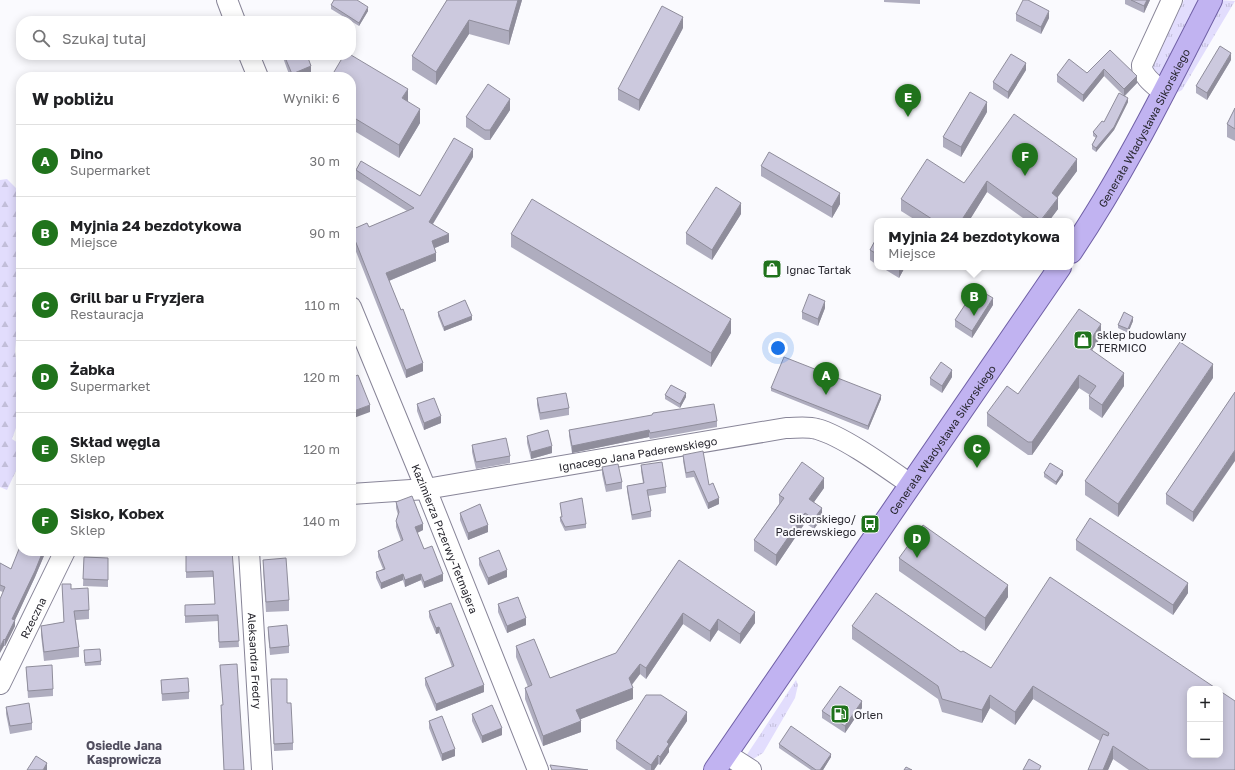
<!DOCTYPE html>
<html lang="pl">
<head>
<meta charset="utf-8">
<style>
	:root { --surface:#fff; --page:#f6f6f6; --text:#202124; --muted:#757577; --line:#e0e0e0; --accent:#20731c }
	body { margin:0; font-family:"Golos Text",sans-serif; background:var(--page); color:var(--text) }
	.controls { position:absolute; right:12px; bottom:12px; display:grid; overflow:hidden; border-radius:8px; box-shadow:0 2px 10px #0003 }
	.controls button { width:36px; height:36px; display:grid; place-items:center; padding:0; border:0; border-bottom:1px solid var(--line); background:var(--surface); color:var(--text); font:20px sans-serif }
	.you { position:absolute; left:778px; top:348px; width:14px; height:14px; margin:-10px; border:3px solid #fff; border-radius:50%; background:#1a73e8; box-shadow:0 0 0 6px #1a73e833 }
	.badge { display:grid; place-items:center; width:26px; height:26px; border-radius:50%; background:var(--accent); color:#fff; font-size:13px; font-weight:700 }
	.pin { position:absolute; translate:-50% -33px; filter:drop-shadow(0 1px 2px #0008) }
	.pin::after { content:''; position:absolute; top:21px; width:14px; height:12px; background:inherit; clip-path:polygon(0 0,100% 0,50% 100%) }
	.popup { position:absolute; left:874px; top:218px; width:200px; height:52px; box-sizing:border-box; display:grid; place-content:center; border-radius:8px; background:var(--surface); filter:drop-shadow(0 1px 3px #0005); font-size:13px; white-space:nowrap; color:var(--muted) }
	.popup b { font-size:15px; color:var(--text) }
	.popup::after { content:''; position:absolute; left:50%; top:100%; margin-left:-8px; border:8px solid transparent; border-top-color:var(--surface) }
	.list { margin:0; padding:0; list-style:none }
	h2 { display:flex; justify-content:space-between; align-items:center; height:52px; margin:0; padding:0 16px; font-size:17px }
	h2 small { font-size:13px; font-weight:400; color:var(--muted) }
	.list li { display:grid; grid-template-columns:26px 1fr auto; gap:12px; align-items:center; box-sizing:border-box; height:72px; padding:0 16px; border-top:1px solid var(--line) }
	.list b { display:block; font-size:15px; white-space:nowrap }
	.list p { margin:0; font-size:13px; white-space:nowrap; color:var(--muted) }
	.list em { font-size:13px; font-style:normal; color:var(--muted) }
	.icon { flex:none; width:22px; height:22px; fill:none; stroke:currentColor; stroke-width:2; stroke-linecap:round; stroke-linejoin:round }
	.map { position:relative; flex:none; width:1235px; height:770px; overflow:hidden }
	.search { position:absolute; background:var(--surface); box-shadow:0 2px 10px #0003; left:16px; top:16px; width:340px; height:44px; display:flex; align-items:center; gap:10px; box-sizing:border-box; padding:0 14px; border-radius:16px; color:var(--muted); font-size:15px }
	.panel { position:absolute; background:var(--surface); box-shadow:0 2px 10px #0003; left:16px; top:72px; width:340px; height:484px; border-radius:16px }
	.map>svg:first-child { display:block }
</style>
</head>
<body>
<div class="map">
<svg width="1235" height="770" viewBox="0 0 1235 770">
	<defs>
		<pattern id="grass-tufts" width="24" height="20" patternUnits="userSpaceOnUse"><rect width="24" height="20" fill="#e2ddfd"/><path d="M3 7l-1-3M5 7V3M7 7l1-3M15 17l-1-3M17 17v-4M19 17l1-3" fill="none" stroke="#c2bed9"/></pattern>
		<pattern id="forest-firs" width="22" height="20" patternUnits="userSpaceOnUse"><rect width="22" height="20" fill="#e2ddfd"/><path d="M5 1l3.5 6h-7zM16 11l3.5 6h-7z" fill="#c2bed9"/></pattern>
	</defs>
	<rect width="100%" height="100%" fill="#fafafe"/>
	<path fill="url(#grass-tufts)" d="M1184,0H1203L1165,73L1157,78L1151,66Z
		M1219,0L1235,1L1182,90L1176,93L1174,92Z
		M796,680L798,685L795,698L763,753L753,759L746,756Z"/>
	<path fill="url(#forest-firs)" d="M7,179L21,193V308L18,317L15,351L20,391L21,414L12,439L21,445V460L7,490L0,487V180Z"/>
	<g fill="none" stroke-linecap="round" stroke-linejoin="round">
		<g stroke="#888598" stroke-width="22">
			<g id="minor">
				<path d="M227,0L235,21"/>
				<path d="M249,55L258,77"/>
				<path d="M1164,93C1156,86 1141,76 1142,65L1172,0"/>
				<path id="s1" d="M351,307L426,489L538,770"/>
				<path id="s2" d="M351,494L426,489L786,428C796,428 807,426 817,429C843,436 887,468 910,484"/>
				<path id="s3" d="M249,551L262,770"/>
				<path id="s4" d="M0,684L65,551"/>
				<path d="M726,754L751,770"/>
			</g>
		</g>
		<g stroke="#7060a6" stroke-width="24">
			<g id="major">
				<path id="s5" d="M1071,252C1125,172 1167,86 1211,0"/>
				<path id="s6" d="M715,770L1060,267"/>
			</g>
		</g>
		<use href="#minor" stroke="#fff" stroke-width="20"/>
		<use href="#major" stroke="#c1b3f1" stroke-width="22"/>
	</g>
	<path fill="#afadbf" d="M447,0H522L509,45L469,34L436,85L412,70V56Z
		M884,0H920V4L884,2Z
		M1125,0H1150L1144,13L1125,4Z
		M331,5L368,11L359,26L331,9Z
		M1016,14L1049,18L1041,34L1016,21Z
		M683,28L639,111L618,100V89Z
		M1110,50L1137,83L1125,96L1128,102L1114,130L1096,152L1092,149V145L1096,138L1093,136V132L1104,122L1123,95L1104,76L1083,102L1057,82V75L1087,73Z
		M282,55H307L311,73L301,77H290Z
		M1231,60L1207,100L1196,93V86Z
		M1026,70L1008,99L993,89V82Z
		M351,77L408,102L420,123L399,158L351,129Z
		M1235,108V141L1227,137V124Z
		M510,110L490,140H485L466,127V117Z
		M987,112L961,157L943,147V137Z
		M473,157L433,224L449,242L435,248L436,261L389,281L401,310L423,371L406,378L351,239V230L369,227L407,211L356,179V170L420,196Z
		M761,166L840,204L832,218L761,176Z
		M1077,171L1057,197L1058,209L1049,221H1027L987,192L969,221H917L901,211V199L964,183Z
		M741,214L712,260L686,244V233Z
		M511,234L731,333L711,367L511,247Z
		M877,237V265L870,260V250Z
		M881,267H905L899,278Z
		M993,305L972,338L955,327V320Z
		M825,308L818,326L802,319V312Z
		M438,312L472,320L444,331L438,316Z
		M1133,321L1128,333L1118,328V325Z
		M1101,337L1092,350L1124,386L1102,418L1089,409V396L1090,395L1079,388L1032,455H1028L987,426V413L1018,394Z
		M952,377L942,393L930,385V378Z
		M1213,378L1118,517L1085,495V481Z
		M771,388L881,399L868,430L771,391Z
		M1235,392L1193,522L1166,504V494Z
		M665,395L686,397L680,408L665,399Z
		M537,398L569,408V415L540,420L537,405Z
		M417,404L441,423L424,430L417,411Z
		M717,421V427L650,439L649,437L572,453L569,436V430Z
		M527,436L552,453L531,459L527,443Z
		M472,445L510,456V463L476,469L472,452Z
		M683,455L709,485L719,504L708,509L694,477L686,478L683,461Z
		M641,465L666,487V493L648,496L651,511V517L632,520L627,491V486L643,483L641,471Z
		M602,467L622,482V489L606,492L602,474Z
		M1044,473L1063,475L1056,485L1044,477Z
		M824,488L814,502L822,518L814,529L805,523L776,566L754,551V540L779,504V495Z
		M396,502L423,530L417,533L424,549L443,581L424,588L421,580L405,587L403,580L381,589L376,578V572L383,569L378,557V551L401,541L396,527V521L398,515L396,508Z
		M560,503L586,524V528L565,531L560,521V517H562Z
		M460,513L488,532L468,540L460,520Z
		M1076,540L1188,593L1173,615L1076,550Z
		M21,551H46L35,577L15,620V626L5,646H4L3,592L0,591V563L11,569Z
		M186,551H232L239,647L219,648L218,621L185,623V605L215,604L213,577L186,578Z
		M84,557L108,558V587L83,586Z
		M479,558L507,577L488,585L479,565Z
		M899,558L1008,597L985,631L899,571Z
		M263,560L289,600V611L266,612L263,570Z
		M679,560L755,623L740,644L718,630L710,642L683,624L646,679L640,674L632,685L633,699L580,719L581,732L543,746L525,699V688L528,687L516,657V646L550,678L616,653Z
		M62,584L71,589L89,610V619L76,620L79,647V657L44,661L41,635V626L64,622Z
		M498,604L526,625L507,633L498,612Z
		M429,611L484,692L436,711L425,685V678L452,667L439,633L436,634L429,617Z
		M852,626L961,652L991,668L1235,770H1129L1113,759L1108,770H1088L1100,741L1033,699L1015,725L990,708L982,723L942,712L938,699L852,639Z
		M268,627L289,646V653L270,655L268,634Z
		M84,654L101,661V665L85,666Z
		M220,665L244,770H224L221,712V705H223Z
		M26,667L53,689V696L28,698Z
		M271,679L287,703L293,743V750L274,751Z
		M161,680L189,692V699L162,701Z
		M6,707L32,723V730L10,734L6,714Z
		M862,708L845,733L822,718V711Z
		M472,714L502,735L482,743L472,721Z
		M429,721L455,756L442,761L429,728Z
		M687,721L669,748V752L660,765L658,764L654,770H646L616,749V741Z
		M779,744L831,757L823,770H811L779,748Z"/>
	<path fill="#8f8d9b" d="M518,0H522L509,45V31Z
		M1147,0H1150L1144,13V6Z
		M368,7V11L359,26V23Z
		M1049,11V18L1041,34V27Z
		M683,17V28L639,111V100Z
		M469,20V34L436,85V72Z
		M1231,53V60L1207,100V93Z
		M1026,63V70L1008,99V92Z
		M311,66V73L301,77H292V74Z
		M1104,69V76L1083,102V95Z
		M1137,76V83L1124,96V89Z
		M408,89V102L402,98Z
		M1128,98V102L1114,130L1096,152V148Z
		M510,99V110L490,140V130Z
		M987,102V112L961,157V147Z
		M420,109V123L399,158V145Z
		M473,149V157L429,230V222Z
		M1077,159V171L1052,205V193Z
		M987,181V192L969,221H961Z
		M840,193V204L832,218V207Z
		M1058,198V209L1049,221H1041Z
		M741,203V214L712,260V250Z
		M449,234V242L432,249V241Z
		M436,253V261L386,282V273Z
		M899,267H905L899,278Z
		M993,298V305L972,338V331Z
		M825,301V308L818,326V319Z
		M472,316V320L444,331V327Z
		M1133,317V321L1128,333V329Z
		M731,319V333L711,367V353Z
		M1101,324V337L1086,359V346Z
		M423,363V371L406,378V370Z
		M1213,364V378L1118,517V504Z
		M952,370V377L942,393V386Z
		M1124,373V386L1102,418V405Z
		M1079,375V388L1032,455V442Z
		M686,393V397L680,408V404Z
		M881,395V399L868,430V426Z
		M370,405V412L351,419V412Z
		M441,416V423L424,430V423Z
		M649,430V437L572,453V446Z
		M552,446V453L531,459V452Z
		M1235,450V461L1193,522V512Z
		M1063,471V475L1056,485V482Z
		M824,478V488L809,509V499Z
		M719,498V504L708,509V503Z
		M822,508V518L814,529V519Z
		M805,513V523L776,566V555Z
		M423,524V530L415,534V527Z
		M488,525V532L468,540V533Z
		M43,551H46L35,577L15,620V626L5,646V640L12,619Z
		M507,570V577L488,585V578Z
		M403,574V580L381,589V583Z
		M421,574V580L405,587V580Z
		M443,574V581L424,588V582Z
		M1188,583V593L1173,615V605Z
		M1008,585V597L985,631V618Z
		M755,612V623L740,644V634Z
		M683,613V624L646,679V668Z
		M526,618V625L507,633V626Z
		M718,619V630L710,642V631Z
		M439,627V633L436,634V628Z
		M4,639V646L0,653V647Z
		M640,664V674L629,688V678Z
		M484,685V692L436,711V704Z
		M1033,686V699L1015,725V712Z
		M633,688V699L576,721V710Z
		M990,695V708L982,723V710Z
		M862,701V708L845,733V726Z
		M687,712V721L669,748V752L660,765V757L667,742Z
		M581,721V732L543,746V736Z
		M502,728V735L482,743V736Z
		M1113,746V759L1108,770H1103Z
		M455,749V756L442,761V754Z
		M831,754V757L823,770H820Z
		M658,755V764L654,770H651V765Z
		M47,763V770H43Z"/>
	<path fill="#ccc9de" stroke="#8f8d9b" d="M334,0H357L368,7L359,23L331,5Z
		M447,0H518L509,31L469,20L436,72L412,56Z
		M1023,0H1028L1049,11L1041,27L1016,14Z
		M1131,0H1147L1144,6Z
		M662,6L683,17L639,100L618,89Z
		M1220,46L1231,53L1207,93L1196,86Z
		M1110,50L1137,76L1124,89L1104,69L1083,95L1057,75L1069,59L1087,73Z
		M1011,54L1026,63L1008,92L993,82Z
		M284,55H307L311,66L292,74Z
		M344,55H351L408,89L402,98L420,109L399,145L351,116V77H331Z
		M488,84L510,99L490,130H485L466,117Z
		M970,92L987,102L961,147L943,137Z
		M1119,93L1128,98L1114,127L1096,148L1092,145L1097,136L1093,132L1102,121L1104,122Z
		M1235,108V129L1227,124Z
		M1014,114L1077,159L1052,193L1058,198L1041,220L987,181L961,221H935L901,199L927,159L964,183Z
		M454,138L473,149L429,222L449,234L432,241L436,253L386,273L401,310L403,309L423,363L406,370L351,230L367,223L369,227L414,208L356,170L361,161L420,196Z
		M769,152L840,193L832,207L761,166Z
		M716,187L741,203L712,250L686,233Z
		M532,199L731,319L711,353L511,234Z
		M877,237V254L870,250Z
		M976,288L993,298L972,331L955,320Z
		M809,294L825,301L818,319L802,312Z
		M465,300L472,316L444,327L438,312Z
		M1079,309L1101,324L1086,346L1124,373L1102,405L1089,396L1096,386L1079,375L1032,442H1028L987,413L1007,386L1018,394Z
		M1124,312L1133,317L1128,329L1118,325Z
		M1180,342L1213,364L1118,504L1085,481Z
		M784,357L881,395L868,426L771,388Z
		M941,362L952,370L942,386L930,378Z
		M358,375L370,405L351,412V378Z
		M671,385L686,393L680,404L665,395Z
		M1235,392V450L1193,512L1166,494Z
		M566,393L569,408L540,413L537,398Z
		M434,398L441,416L424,423L417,404Z
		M714,404L717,421L650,433L649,430L572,446L569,430L652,415L653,413Z
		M548,430L552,446L531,452L527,436Z
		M506,438L510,456L476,462L472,445Z
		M703,451L709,485L713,483L719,498L708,503L694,471L686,473L683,455Z
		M662,462L666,487L647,490L651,511L632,515L627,486L644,483L641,465Z
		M802,462L824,478L809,499L822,508L814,519L805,513L776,555L754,540L784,498L779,495Z
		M1050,463L1063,471L1056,482L1044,473Z
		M618,464L622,482L606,485L602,467Z
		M412,496L423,524L415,527L424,549L432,546L443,574L424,582L421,574L405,580L403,574L381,583L376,572L385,569L378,551L403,540L396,521L399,512L396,502Z
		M582,498L586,524L565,527L560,517H562L560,503Z
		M480,504L488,525L468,533L460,513Z
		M1090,518L1188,583L1173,605L1076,540Z
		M923,525L1008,585L985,618L899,558Z
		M21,544V551H43L35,571L12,619L15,620L5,640L4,639L0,647V599L5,587L0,585V563L11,569Z
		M499,550L507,570L488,578L479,558Z
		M186,551H232L239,641L219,642L218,615L185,616V605L215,604L213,571L186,572Z
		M84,557L108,558V580L83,579Z
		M286,558L289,600L266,602L263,560Z
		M679,560L755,612L740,634L718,619L710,631L683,613L646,668L640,664L629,678L633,688L576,710L581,721L543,736L525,688L532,685L516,646L534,639L550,678L616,653Z
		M1050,577L1217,689H1190V755H1220V691L1235,701V770H1149L1113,746L1103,770H1088L1103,734L1108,736L1109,733L1033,686L1015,712L990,695L982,710L942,699L938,686L852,626L876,593L961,652L963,651L991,668Z
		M62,584H71V589L88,588L89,610L74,611L79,647L44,652L41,626L64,622Z
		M518,597L526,618L507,626L498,604Z
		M451,603L484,685L436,704L425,678L454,666L439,627L436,628L429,611Z
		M287,625L289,646L270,648L268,627Z
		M100,649L101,661L85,663L84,650Z
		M237,664L244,770H224L221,705H223L220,665Z
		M52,665L53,689L28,691L26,667Z
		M188,678L189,692L162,694L161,680Z
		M271,679H287V703H291L293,743L274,744Z
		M840,686L862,701L845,726L822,711Z
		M646,695H661L687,712L667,742L669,744L660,757L658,755L651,765L616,741Z
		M29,703L32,723L10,726L6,707Z
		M492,705L502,728L482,736L472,714Z
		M442,716L455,749L442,754L429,721Z
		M791,726L831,754L820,770H816L779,744Z
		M36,756L47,763L43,770H27Z
		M1029,759L1041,766L1039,770H1023Z
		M550,765L588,770H552Z
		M906,767L912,770H904Z"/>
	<defs>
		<g id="shop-square" transform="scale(1)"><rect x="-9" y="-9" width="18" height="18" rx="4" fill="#20731c" stroke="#fafafe"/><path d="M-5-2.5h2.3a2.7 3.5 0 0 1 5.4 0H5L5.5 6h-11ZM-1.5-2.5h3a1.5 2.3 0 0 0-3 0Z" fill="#fff"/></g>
		<g id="bus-square" transform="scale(1)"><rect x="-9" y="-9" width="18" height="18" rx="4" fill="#20731c" stroke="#fafafe"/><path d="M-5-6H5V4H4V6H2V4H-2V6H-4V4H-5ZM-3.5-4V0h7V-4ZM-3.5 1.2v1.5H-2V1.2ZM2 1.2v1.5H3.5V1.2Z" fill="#fff"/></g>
		<g id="fuel-square" transform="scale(1)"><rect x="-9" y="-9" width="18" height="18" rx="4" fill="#20731c" stroke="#fafafe"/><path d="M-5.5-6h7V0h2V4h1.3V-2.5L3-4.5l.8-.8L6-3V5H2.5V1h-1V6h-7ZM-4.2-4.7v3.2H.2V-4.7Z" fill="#fff"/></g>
	</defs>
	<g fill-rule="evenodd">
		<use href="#shop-square" x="772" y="269"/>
		<use href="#shop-square" x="1083" y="340"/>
		<use href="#bus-square" x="870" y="524"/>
		<use href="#fuel-square" x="840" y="714"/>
	</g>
	<g text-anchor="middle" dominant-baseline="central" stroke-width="4" stroke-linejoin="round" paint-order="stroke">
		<g font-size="11" fill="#27262e" stroke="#fafafe">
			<text stroke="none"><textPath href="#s5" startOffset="144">Generała Władysława Sikorskiego</textPath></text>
			<text stroke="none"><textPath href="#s6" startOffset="401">Generała Władysława Sikorskiego</textPath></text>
			<text stroke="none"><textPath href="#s2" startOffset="290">Ignacego Jana Paderewskiego</textPath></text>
			<text stroke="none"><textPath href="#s1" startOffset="250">Kazimierza Przerwy-Tetmajera</textPath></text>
			<text stroke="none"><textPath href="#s4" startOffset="74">Rzeczna</textPath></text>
			<text stroke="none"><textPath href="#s3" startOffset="110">Aleksandra Fredry</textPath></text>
		</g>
		<g font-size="11" fill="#27262e" stroke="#fafafe" text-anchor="start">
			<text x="786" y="269">Ignac Tartak</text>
			<text x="1097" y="334">sklep budowlany<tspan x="1097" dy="13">TERMICO</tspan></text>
			<text x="856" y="518" text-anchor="end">Sikorskiego/<tspan x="856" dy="13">Paderewskiego</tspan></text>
			<text x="854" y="714">Orlen</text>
		</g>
		<g font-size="12" font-weight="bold" fill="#504d5e" stroke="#fafafe">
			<text x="124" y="745">Osiedle Jana<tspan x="124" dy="14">Kasprowicza</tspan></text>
		</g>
	</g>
</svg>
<div class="controls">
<button>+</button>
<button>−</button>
</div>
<div class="you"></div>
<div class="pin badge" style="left:826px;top:395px">A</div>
<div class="pin badge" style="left:974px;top:316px">B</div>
<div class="popup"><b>Myjnia 24 bezdotykowa</b>Miejsce</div>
<div class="pin badge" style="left:977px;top:468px">C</div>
<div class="pin badge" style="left:917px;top:558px">D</div>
<div class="pin badge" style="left:908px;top:117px">E</div>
<div class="pin badge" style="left:1025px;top:176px">F</div>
<div class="search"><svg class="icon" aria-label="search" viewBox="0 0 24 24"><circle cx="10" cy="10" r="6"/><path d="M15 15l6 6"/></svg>Szukaj tutaj</div>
<section class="panel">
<h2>W pobliżu<small>Wyniki: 6</small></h2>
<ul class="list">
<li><span class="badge">A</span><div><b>Dino</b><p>Supermarket</p></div><em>30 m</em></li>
<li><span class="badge">B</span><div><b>Myjnia 24 bezdotykowa</b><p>Miejsce</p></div><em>90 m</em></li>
<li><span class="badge">C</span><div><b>Grill bar u Fryzjera</b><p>Restauracja</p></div><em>110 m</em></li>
<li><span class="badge">D</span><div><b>Żabka</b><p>Supermarket</p></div><em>120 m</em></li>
<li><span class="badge">E</span><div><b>Skład węgla</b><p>Sklep</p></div><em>120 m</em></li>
<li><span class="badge">F</span><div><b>Sisko, Kobex</b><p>Sklep</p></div><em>140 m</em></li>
</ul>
</section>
</div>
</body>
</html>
